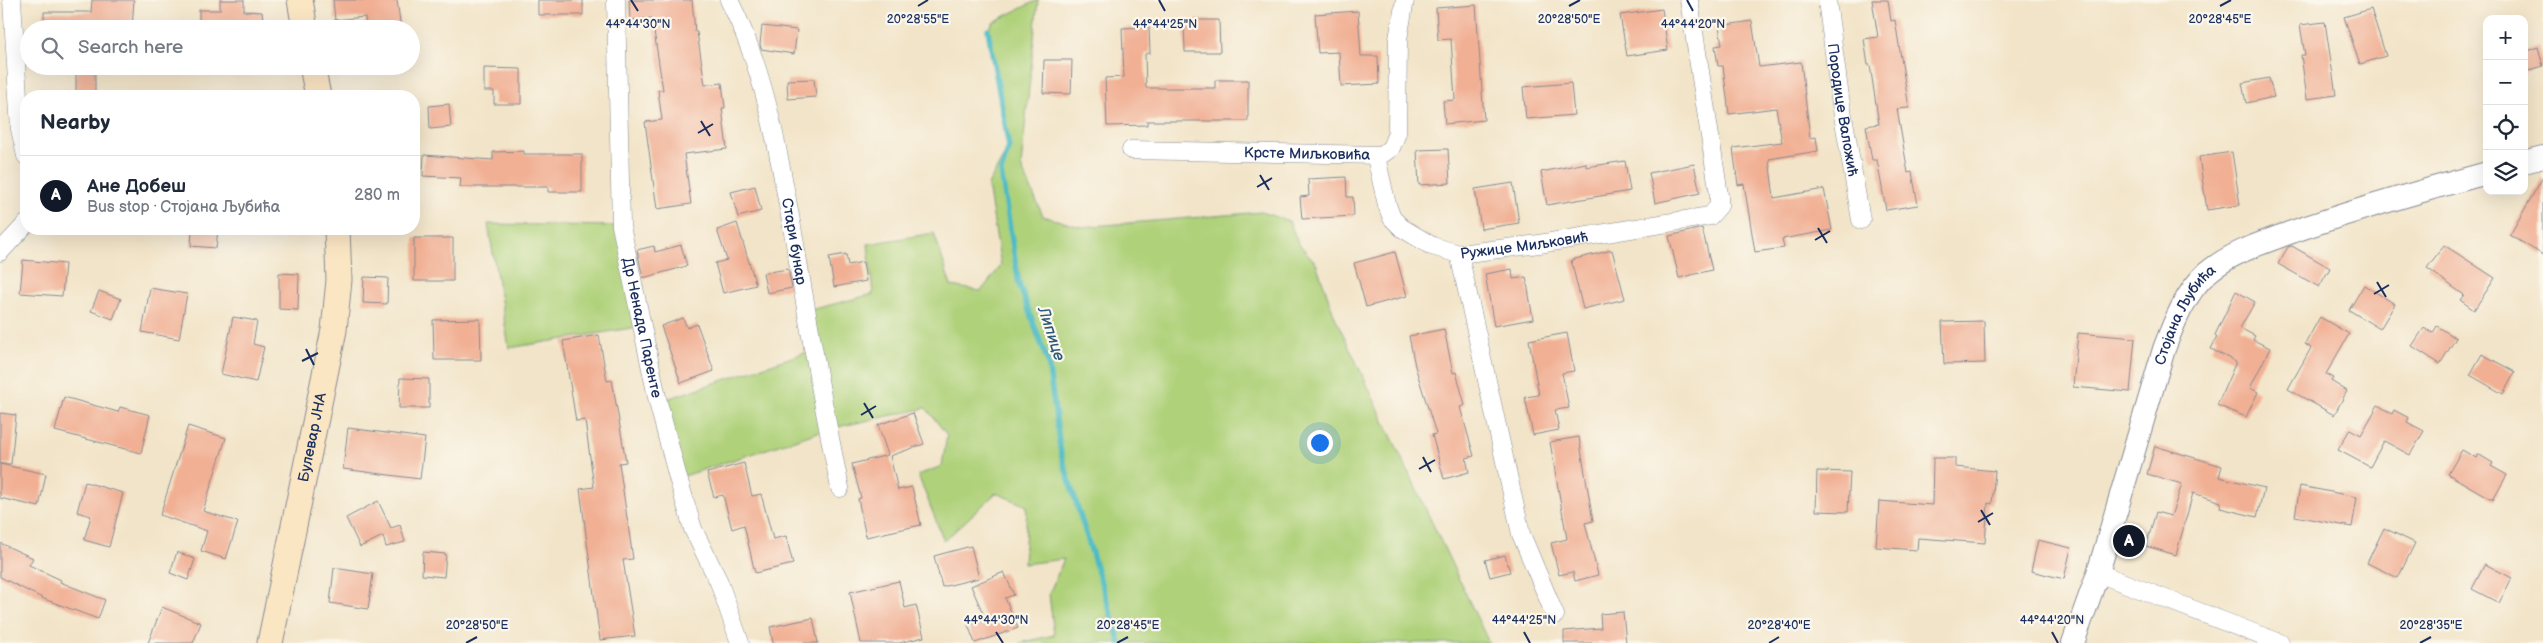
<!DOCTYPE html>
<html lang="en">
<head>
<meta charset="utf-8">
<style>
	:root { --surface:#fff; --page:#f2f2f3; --text:#1f2937; --muted:#747a83; --line:#e0e1e3; --accent:#111827 }
	body { margin:0; font-family:"Balsamiq Sans",sans-serif; background:var(--page); color:var(--text) }
	.controls { position:absolute; right:15px; top:15px; display:grid; overflow:hidden; border-radius:10px; box-shadow:0 5px 20px #0002 }
	.controls button { width:45px; height:45px; display:grid; place-items:center; padding:0; border:0; border-bottom:1px solid var(--line); background:var(--surface); color:var(--text); font:25px sans-serif }
	.you { position:absolute; left:1319px; top:442px; width:18px; height:18px; margin:-12px; border:4px solid #fff; border-radius:50%; background:#1a73e8; box-shadow:0 0 0 8px #1a73e833 }
	.badge { display:grid; place-items:center; width:32px; height:32px; border-radius:50%; background:var(--accent); color:#fff; font-size:16px; font-weight:700 }
	.pin { position:absolute; translate:-50% -50%; border:2px solid #fff; box-shadow:0 1px 5px #0006 }
	.list { margin:0; padding:0; list-style:none }
	h2 { display:flex; justify-content:space-between; align-items:center; height:65px; margin:0; padding:0 20px; font-size:21px }
	h2 small { font-size:16px; font-weight:400; color:var(--muted) }
	.list li { display:grid; grid-template-columns:32px 1fr auto; gap:15px; align-items:center; box-sizing:border-box; height:80px; padding:0 20px; border-top:1px solid var(--line) }
	.list b { display:block; font-size:19px; white-space:nowrap }
	.list p { margin:0; font-size:16px; white-space:nowrap; color:var(--muted) }
	.list em { font-size:16px; font-style:normal; color:var(--muted) }
	.icon { flex:none; width:28px; height:28px; fill:none; stroke:currentColor; stroke-width:2; stroke-linecap:round; stroke-linejoin:round }
	.map { position:relative; flex:none; width:2543px; height:643px; overflow:hidden }
	.search { position:absolute; background:var(--surface); box-shadow:0 5px 20px #0002; left:20px; top:20px; width:400px; height:55px; display:flex; align-items:center; gap:12px; box-sizing:border-box; padding:0 18px; border-radius:28px; color:var(--muted); font-size:19px }
	.panel { position:absolute; background:var(--surface); box-shadow:0 5px 20px #0002; left:20px; top:90px; width:400px; height:145px; border-radius:20px }
	.map>svg:first-child { display:block }
</style>
</head>
<body>
<div class="map">
<svg width="2543" height="643" viewBox="0 0 2543 643">
	<rect width="100%" height="100%" fill="#fbf7ec"/>
	<filter id="ink" filterUnits="userSpaceOnUse"><feTurbulence type="fractalNoise" baseFrequency=".02" numOctaves="2"/><feDisplacementMap in="SourceGraphic" scale="10" xChannelSelector="R" yChannelSelector="G"/><feConvolveMatrix kernelMatrix="1 2 1 2 8 2 1 2 1" color-interpolation-filters="sRGB"/></filter>
	<filter id="wash" filterUnits="userSpaceOnUse"><feTurbulence type="fractalNoise" baseFrequency=".0096" numOctaves="4" result="noise"/><feDisplacementMap in="SourceGraphic" scale="20" xChannelSelector="R" yChannelSelector="G"/><feGaussianBlur stdDeviation="1.12" result="paint"/><feColorMatrix in="noise" values="0 0 0 0 0 0 0 0 0 0 0 0 0 0 0 0 0 1.4 0 .05"/><feComposite in="paint" operator="in"/></filter>
	<g filter="url(#wash)">
		<rect width="100%" height="100%" fill="#f2e4c8"/>
		<path fill="#afd179" stroke="#65806c" d="M1038,0L1021,166L1043,216L1081,227L1262,212L1289,221L1298,243L1316,263L1335,317L1489,643H1020L1054,635L1049,594L1064,559L1024,564L1027,506L996,493L944,541L918,475L942,466L947,435L926,408L828,429L678,478L658,402L813,350L807,311L873,294L868,244L934,233L951,286L981,291L1001,266L988,185L1009,147L988,30L993,22Z
			M488,224L621,226L644,326L509,348Z"/>
		<g fill="none" stroke-linecap="round" stroke-linejoin="round">
			<path stroke="#4cbbc3" stroke-width="5.5" d="M988,30L1009,147L1001,172L1019,284L1048,362L1061,454L1120,643"/>
		</g>
		<g id="blocks">
			<path fill="#f1b094" d="M92,0H134L132,29H44V12H91Z
				M220,0H244V11L262,12L264,29H199V10H220Z
				M333,0H397L401,29H366L365,17L335,20Z
				M538,0H583V15H538Z
				M629,0H692L695,32H697L705,85L722,83L725,108H722L727,149L684,154L691,204L657,209L645,122L662,120L658,90H663L652,18L630,20Z
				M1872,0H1888L1891,21L1895,20L1909,108L1897,109L1908,173L1912,172L1918,205L1886,210L1877,160H1872L1866,126L1879,124L1870,65H1868L1864,39L1878,37Z
				M1476,5L1484,120L1445,124L1443,101L1455,100L1451,39L1438,40L1436,8Z
				M1662,9L1668,50L1627,56L1620,15Z
				M2371,9L2386,56L2360,64L2344,17Z
				M1358,11L1361,56H1378L1379,84L1341,86L1339,52L1318,53L1315,14Z
				M1184,20H1219L1220,52H1185Z
				M1752,21L1759,67L1801,62L1810,138L1816,137L1818,151L1769,159L1774,198L1824,189L1832,230L1782,239L1784,248L1755,252L1744,184L1738,185L1733,148L1782,142L1776,108L1729,114L1723,66H1718L1715,46L1722,45L1719,26Z
				M2325,22L2336,95L2307,99L2301,55H2305L2300,25Z
				M762,26L797,30L794,54L761,49L760,44Z
				M1149,27L1150,53L1145,54L1146,88H1215V80H1248V121H1147V125L1107,126L1105,78L1124,77L1122,28Z
				M2538,47L2543,66L2524,72V52Z
				M1044,60H1072L1071,94L1043,93Z
				M76,66H95V96H76Z
				M484,68L521,69V104H494V91H484Z
				M2269,78L2274,97L2246,103L2242,83Z
				M814,79L816,97L788,99L787,80Z
				M1571,83L1574,115L1526,119L1523,87Z
				M449,104L451,127L430,129L429,106Z
				M1448,149L1450,183L1419,185L1417,150Z
				M524,151V154H582V192H548V187H460L461,178L423,176L424,155L493,160V152Z
				M2232,152L2240,205L2207,210L2199,157Z
				M1625,161L1630,191L1547,205L1541,172L1586,163V167Z
				M1694,164L1700,193L1655,203L1649,173Z
				M1346,177L1347,197H1353L1354,216L1302,219L1300,197L1309,196L1308,179Z
				M2543,177V255L2510,235Z
				M1513,183L1519,223L1481,229L1475,189Z
				M755,186L761,211L738,217L731,192Z
				M737,223L756,285L723,293L715,263L727,260L717,230Z
				M1702,228L1712,270L1679,278L1669,236Z
				M192,229H218L216,248L191,246Z
				M414,238H453V281H414Z
				M681,245L687,266L643,278L637,250L654,246L655,252Z
				M2444,245L2495,278L2474,310L2460,300L2464,295L2427,268Z
				M2292,246L2330,268L2319,287L2278,264L2288,247Z
				M1612,250L1625,299L1583,309L1571,260Z
				M1395,252L1407,296L1366,307L1354,263Z
				M846,254L848,265L863,262L866,281L834,287L829,257Z
				M23,260L65,264L62,296L20,293Z
				M788,269L792,288L767,293L763,273Z
				M1512,269L1513,279L1526,277L1533,319L1494,326L1485,274Z
				M279,273L299,274L298,310L279,309Z
				M364,277L388,278L387,304L363,303Z
				M2364,285L2395,304L2380,329L2349,310Z
				M150,288L187,294L179,339L142,332Z
				M99,291L121,299L113,319L91,311Z
				M2236,291L2255,302L2240,328L2255,336L2253,340L2270,348L2250,388L2258,392L2246,417L2217,405L2236,362L2211,349L2217,337L2215,335Z
				M233,317L257,321L253,344L264,347L256,382L221,374Z
				M2320,317L2349,334L2326,374L2333,378L2331,381L2347,391L2334,415L2288,389L2311,348L2305,344Z
				M683,318L687,328L697,324L714,371L681,383L661,326Z
				M480,319L481,360H434L433,320Z
				M1984,321L1985,363L1944,364L1942,322Z
				M2437,326L2456,338L2440,364L2412,346L2424,328L2433,333Z
				M1444,329L1453,373L1456,372L1465,405L1460,407L1474,456L1466,458L1469,472L1444,479L1432,435L1436,434L1415,366L1409,336Z
				M1567,333L1574,371L1562,373L1569,408L1555,410L1559,430L1533,435L1525,397L1539,395L1529,340Z
				M2078,333L2135,338L2130,392L2073,387Z
				M599,335L607,381L612,380L626,462L619,463L633,559L623,560L635,636L600,640L580,489L594,487L585,420L576,421L563,341Z
				M2482,354L2515,372L2503,394L2470,375Z
				M400,378L429,379V408H399Z
				M64,397L118,412L120,407L150,415L141,453L55,431Z
				M2378,405L2392,414L2394,410L2409,418L2407,422L2424,431L2410,455L2384,441L2370,467L2338,450L2350,429L2361,435Z
				M0,413L16,415L11,464H0Z
				M913,413L924,444L890,456L898,490L912,487L921,525L866,537L858,499L861,498L852,464L888,455L878,425Z
				M188,426L226,438L203,511L238,522L226,559L201,551L207,531L160,515Z
				M348,428L425,438L420,479L343,469Z
				M1579,437L1593,521L1585,523L1598,575L1575,581L1573,572L1559,575L1551,543L1567,539L1550,442Z
				M2155,446L2222,466L2219,477L2264,488L2257,517L2220,508L2221,502L2193,493L2176,555L2146,546L2156,512L2171,516L2182,484L2147,474Z
				M2462,450L2476,458L2478,454L2493,463L2491,466L2507,475L2493,500L2448,474Z
				M1933,458H1955V467L1995,471L1992,504L1988,503L1985,543L1918,538L1917,550L1876,547L1879,501L1932,505Z
				M744,463L752,496L761,494L773,539L786,536L793,564L755,573L744,525L732,529L723,495L714,497L707,473Z
				M0,464L46,474L39,507L0,498Z
				M1817,471L1850,472L1848,512L1816,511Z
				M85,482L123,493L109,547L84,540L91,516L77,512Z
				M2300,486L2357,497L2352,527L2295,516Z
				M378,501L391,528L400,525L405,542L386,547L383,536L360,547L346,518Z
				M2384,528L2415,543L2398,578L2367,563Z
				M2038,540L2071,548L2064,579L2031,571Z
				M0,543L33,558L29,565L61,580L60,582L105,600L98,619L44,599L0,577Z
				M971,546L979,578L942,587L934,556Z
				M177,552L195,559L188,580L170,573Z
				M423,552L446,554L444,577L422,575Z
				M1505,555L1510,572L1490,577L1485,560Z
				M2485,564L2512,578L2499,603L2472,589Z
				M334,568L373,574L368,609L330,603Z
				M1004,572L1014,595L1005,598L1018,628L975,643L968,625L985,618L971,586Z
				M899,581L905,608L916,605L924,637L899,643H861L850,592Z
				M162,607L201,623L193,643H148Z
				M1623,612L1626,643H1564V631L1601,628L1600,614Z
				M813,618L818,643H773L770,627Z"/>
		</g>
	</g>
	<g filter="url(#ink)">
		<use href="#blocks" fill-opacity="0" stroke="#868a93" stroke-width="1"/>
		<g fill="none" stroke-linecap="round" stroke-linejoin="round">
			<g stroke="#868a93" stroke-width="19">
				<g id="minor">
					<path d="M12,0L20,129L26,156"/>
					<path id="s1" d="M616,0L621,226L658,402L678,478L693,529L719,582L740,643"/>
					<path id="s2" d="M729,0C767,74 779,157 794,238C808,322 823,405 840,488"/>
					<path id="s3" d="M1827,0L1840,98L1861,220"/>
					<path id="s4" d="M1131,150L1381,155L1391,148L1397,133L1398,39L1405,0"/>
					<path id="s5" d="M1376,157L1387,205L1392,218L1402,228L1432,246L1459,254L1539,244L1710,216L1719,206V195L1689,0"/>
					<path d="M0,252L26,224"/>
					<path d="M1459,254L1521,534L1555,615"/>
					<path d="M2098,573L2280,643"/>
				</g>
			</g>
			<g stroke="#868a93" stroke-width="24">
				<g id="tertiary">
					<path d="M2524,162L2543,157"/>
					<path id="s6" d="M2073,643L2098,573L2164,349C2174,322 2186,292 2207,273C2230,253 2262,243 2289,233C2354,210 2421,191 2487,173"/>
				</g>
			</g>
			<g stroke="#868a93" stroke-width="27">
				<g id="secondary">
					<path d="M300,0L305,29"/>
					<path d="M312,66L318,96"/>
					<path id="s7" d="M270,643L334,330L339,280L337,229"/>
				</g>
			</g>
			<use href="#minor" stroke="#fff" stroke-width="18"/>
			<use href="#tertiary" stroke="#fff" stroke-width="22"/>
			<use href="#secondary" stroke="#fbe6c4" stroke-width="25"/>
		</g>
	</g>
	<path fill="none" stroke="#1b2f5e" stroke-width="2" d="M631,0L638,11M1159,0L1165,11M1687,0L1693,11M918,6L928,0M1569,6L1580,0M2220,6L2231,0M701,121L710,136M698,133L713,124M1260,175L1269,190M1257,187L1272,178M1818,228L1827,243M1815,240L1830,231M2377,282L2386,297M2374,294L2389,285M306,349L314,365M302,361L318,353M864,403L873,418M861,415L876,406M1423,457L1431,472M1419,469L1435,460M1981,510L1990,525M1978,522L1993,513M996,632L1003,643M1524,632L1530,643M2052,632L2058,643M466,643L477,637M1117,643L1128,637M1769,643L1779,637M2420,643L2431,637"/>
	<g text-anchor="middle" dominant-baseline="central" stroke-width="4.5" stroke-linejoin="round" paint-order="stroke">
		<g font-size="15" fill="#1b2f5e" stroke="#fbf7ec">
			<text stroke="none"><textPath href="#s3" startOffset="111">Породице Валожић</textPath></text>
			<text stroke="none"><textPath href="#s4" startOffset="176">Крсте Миљковића</textPath></text>
			<text stroke="none"><textPath href="#s2" startOffset="251">Стари бунар</textPath></text>
			<text stroke="none"><textPath href="#s5" startOffset="206">Ружице Миљковић</textPath></text>
			<text stroke="none"><textPath href="#s6" startOffset="348">Стојана Љубића</textPath></text>
			<text stroke="none"><textPath href="#s1" startOffset="330">Др Ненада Паренте</textPath></text>
			<text stroke="none"><textPath href="#s7" startOffset="210">Булевар ЈНА</textPath></text>
		</g>
		<g font-size="16" font-style="italic" fill="#2a597c" stroke="#fbf7ec">
			<text transform="translate(1051 334) rotate(72)">Липице</text>
		</g>
	</g>
	<g font-size="12" text-anchor="middle" fill="#1b2f5e" stroke="#fbf7ec" stroke-width="4.5" stroke-linejoin="round" paint-order="stroke">
		<text x="918" y="23">20°28'55"E</text>
		<text x="1569" y="23">20°28'50"E</text>
		<text x="2220" y="23">20°28'45"E</text>
		<text x="638" y="28">44°44'30"N</text>
		<text x="1165" y="28">44°44'25"N</text>
		<text x="1693" y="28">44°44'20"N</text>
		<text x="996" y="624">44°44'30"N</text>
		<text x="1524" y="624">44°44'25"N</text>
		<text x="2052" y="624">44°44'20"N</text>
		<text x="477" y="629">20°28'50"E</text>
		<text x="1128" y="629">20°28'45"E</text>
		<text x="1779" y="629">20°28'40"E</text>
		<text x="2431" y="629">20°28'35"E</text>
	</g>
</svg>
<div class="controls">
<button>+</button>
<button>−</button>
<button><svg class="icon" aria-label="locate" viewBox="0 0 24 24"><circle cx="12" cy="12" r="6"/><path d="M12 2v4M12 18v4M2 12h4M18 12h4"/></svg></button>
<button><svg class="icon" aria-label="layers" viewBox="0 0 24 24"><path d="M12 4l9 5-9 5-9-5zM3 14l9 5 9-5"/></svg></button>
</div>
<div class="you"></div>
<div class="pin badge" style="left:2129px;top:541px">A</div>
<div class="search"><svg class="icon" aria-label="search" viewBox="0 0 24 24"><circle cx="10" cy="10" r="6"/><path d="M15 15l6 6"/></svg>Search here</div>
<section class="panel">
<h2>Nearby<small></small></h2>
<ul class="list">
<li><span class="badge">A</span><div><b>Ане Добеш</b><p>Bus stop · Стојана Љубића</p></div><em>280 m</em></li>
</ul>
</section>
</div>
</body>
</html>
